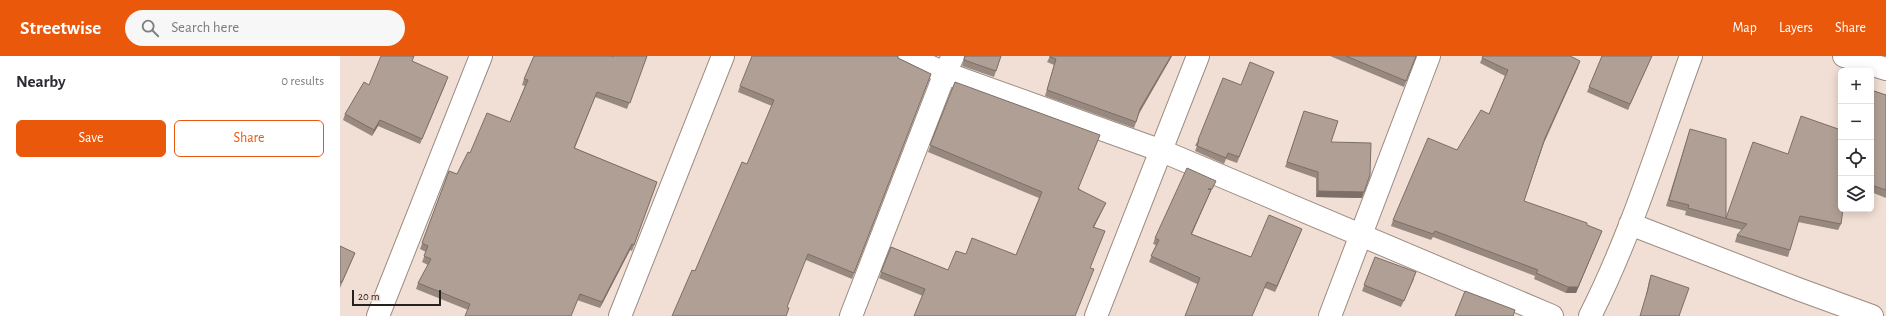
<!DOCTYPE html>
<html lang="en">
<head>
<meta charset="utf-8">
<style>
	:root { --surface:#fff; --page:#f7f7f7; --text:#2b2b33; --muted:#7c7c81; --line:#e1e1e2; --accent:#ea580c }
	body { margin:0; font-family:"Alegreya Sans",sans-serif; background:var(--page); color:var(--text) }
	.controls { position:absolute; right:12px; top:12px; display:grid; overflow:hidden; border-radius:6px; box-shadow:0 2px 10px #0003 }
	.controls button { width:36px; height:36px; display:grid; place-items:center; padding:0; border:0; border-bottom:1px solid var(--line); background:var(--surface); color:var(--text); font:20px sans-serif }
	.scale { position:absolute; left:12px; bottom:10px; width:89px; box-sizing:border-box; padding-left:4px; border:2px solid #27211d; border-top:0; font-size:11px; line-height:14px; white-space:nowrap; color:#27211d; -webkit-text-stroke:3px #f1ded4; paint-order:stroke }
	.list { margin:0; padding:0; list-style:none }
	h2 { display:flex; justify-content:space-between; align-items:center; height:52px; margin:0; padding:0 16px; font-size:17px }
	h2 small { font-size:13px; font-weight:400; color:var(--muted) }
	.actions { display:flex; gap:8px; padding:12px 16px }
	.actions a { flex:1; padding:9px 0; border:1px solid var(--accent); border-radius:6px; text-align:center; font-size:14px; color:var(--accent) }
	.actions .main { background:var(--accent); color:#fff }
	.icon { flex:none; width:22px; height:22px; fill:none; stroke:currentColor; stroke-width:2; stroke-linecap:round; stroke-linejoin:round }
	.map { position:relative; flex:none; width:1546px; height:260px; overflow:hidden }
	header { display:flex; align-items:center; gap:24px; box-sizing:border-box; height:56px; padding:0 20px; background:var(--accent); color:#fff }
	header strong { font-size:19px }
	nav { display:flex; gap:22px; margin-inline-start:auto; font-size:14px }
	.search { width:280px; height:36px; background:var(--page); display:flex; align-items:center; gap:10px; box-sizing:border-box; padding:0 14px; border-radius:22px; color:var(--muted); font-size:15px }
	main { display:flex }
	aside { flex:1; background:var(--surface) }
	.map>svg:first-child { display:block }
</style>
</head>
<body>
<header>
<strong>Streetwise</strong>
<div class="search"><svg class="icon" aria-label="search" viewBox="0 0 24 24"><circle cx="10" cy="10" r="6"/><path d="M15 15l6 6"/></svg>Search here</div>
<nav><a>Map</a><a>Layers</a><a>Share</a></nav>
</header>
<main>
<aside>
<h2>Nearby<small>0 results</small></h2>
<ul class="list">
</ul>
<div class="actions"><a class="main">Save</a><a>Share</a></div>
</aside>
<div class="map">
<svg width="1546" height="260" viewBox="0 0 1546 260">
	<rect width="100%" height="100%" fill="#f1ded4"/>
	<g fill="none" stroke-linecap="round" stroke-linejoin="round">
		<g stroke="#9c8b81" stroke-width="24">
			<path id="minor" d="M566,0L605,17L822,95L1212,260
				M1504,0L1546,13
				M1290,168L1458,233L1532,260
				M38,260L141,0
				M280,260L383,0
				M511,260L605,17L613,0
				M756,260L858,0
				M990,260L1089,0
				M1250,260C1292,177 1319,87 1351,0"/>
		</g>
		<use href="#minor" stroke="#fff" stroke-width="22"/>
	</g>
	<path fill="#978980" d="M307,0L287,53L255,41L235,92L317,126L292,195L290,194L260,252L237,244L128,254L76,233L78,227L88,209L82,206L86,196L80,193L109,115L117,118L130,97L170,66L185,30L182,29L184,23L273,1Z
		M625,0H661L654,21L622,10Z
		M710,0H832L799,58L794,72L705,40L714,9L707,6Z
		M990,0H1076L1064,31Z
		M1143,0L1238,11L1204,87L1184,145L1262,175L1236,237H1226L1194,223L1195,220L1093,181L1091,184L1051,170L1053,164L1149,58L1165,20L1140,7Z
		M1262,0H1312L1288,54L1247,36Z
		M558,2L591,18L512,223L466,204L355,215L407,108L432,50L398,36L400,30Z
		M72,5L106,27L80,88L38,70L32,80L3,64L5,58L29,29Z
		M934,16L897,107L886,103L884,108L855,95L857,90H855L858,84L901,29Z
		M615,26L763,153L754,171L583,240L539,222L551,191L608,214L626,198L676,199L699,142L588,96Z
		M1531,34L1546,39V142L1531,136Z
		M964,55L991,86L1022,142L976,141V122L945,111Z
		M1350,73L1386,162L1448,98L1501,168L1498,174L1458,166L1448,201L1395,186L1397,179L1402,174L1345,159L1346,155L1326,150Z
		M873,130L852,178L911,201L962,173L935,236L925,232L857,228L809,206L816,189L813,188L815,182Z
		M0,190L15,197L0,232Z
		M1035,201L1074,223L1061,251L1022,235Z
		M1311,219L1339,260L1306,239L1309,225Z"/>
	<path fill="#7b6f68" d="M831,0H832L798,58L800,53Z
		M1240,5L1238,11L1203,88L1205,82Z
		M40,64L38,70L32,80L34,74Z
		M1030,119L1022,142L976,141L978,135Z
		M876,125L873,130L849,184L868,133Z
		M766,147L751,177L753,171Z
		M962,173L960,178L935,236L937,230Z
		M1262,175L1236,237H1226L1228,231Z
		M292,188L290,194L260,252L262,246Z"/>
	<path fill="#b09f95" stroke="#7b6f68" d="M41,0H74L72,5L108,21L82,83L40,64L34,74L5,58L24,26L29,29Z
		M194,0H271L273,1V0H307L290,47L257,36L234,92L317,126L294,189L292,188L262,246L240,238L231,260H125L130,248L78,227L91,203L84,200L88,190L82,187L109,115L117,118L128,96L130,97L147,57L170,66L188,24L184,23Z
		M412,0H558V2L591,18L514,217L468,198L447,251L449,252L446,260H332L352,214L355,215L402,106L407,108L434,44L400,30Z
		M625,0H661L656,15L624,4Z
		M710,0H831L800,53L796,66L707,34L716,3L710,1Z
		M1006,0H1076L1066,25Z
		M1143,0H1230L1240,5L1205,82L1184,145L1247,167V169L1262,175L1238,231H1228L1196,217L1198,214L1095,175L1093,178L1053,164L1088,82L1117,94L1141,54L1149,58L1168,14L1142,2Z
		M1262,0H1312L1290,48L1249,31Z
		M910,6L934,16L899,101L888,97L886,102L857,90L859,84H858L883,22L901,29Z
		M615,26L760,79L738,133L766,147L753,171L765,175L750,212L754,213L735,260H574L585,233L541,216L551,191L608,214L616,195L626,198L632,182L676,199L702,136L590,89Z
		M1531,34L1546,39V134L1531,129Z
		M964,55L998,65L991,86L1031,87L1030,119L1024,136L978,135V116L947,106Z
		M1461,60L1501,74V153H1503L1501,168L1460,160L1450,194L1397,179L1407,168L1348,152L1349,149L1329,144L1350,73L1386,83V162L1413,86L1448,98Z
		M847,112L876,125L872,133H868L871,134L851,178L911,201L929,159L962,173L937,230L927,226L912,260H845L860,222L811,200L819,184L815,182Z
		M0,190L15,197L2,226L0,225Z
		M1035,201L1076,216L1064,245L1024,229Z
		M1311,219L1349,232L1339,260H1300L1308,233Z
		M1125,235L1175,254L1173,260H1115Z"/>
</svg>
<div class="controls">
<button>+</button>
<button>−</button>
<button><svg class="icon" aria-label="locate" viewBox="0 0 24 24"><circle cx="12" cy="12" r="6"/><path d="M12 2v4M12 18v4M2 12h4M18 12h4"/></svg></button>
<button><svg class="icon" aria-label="layers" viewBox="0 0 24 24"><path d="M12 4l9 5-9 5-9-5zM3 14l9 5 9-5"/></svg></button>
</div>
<div class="scale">20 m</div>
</div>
</main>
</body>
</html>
